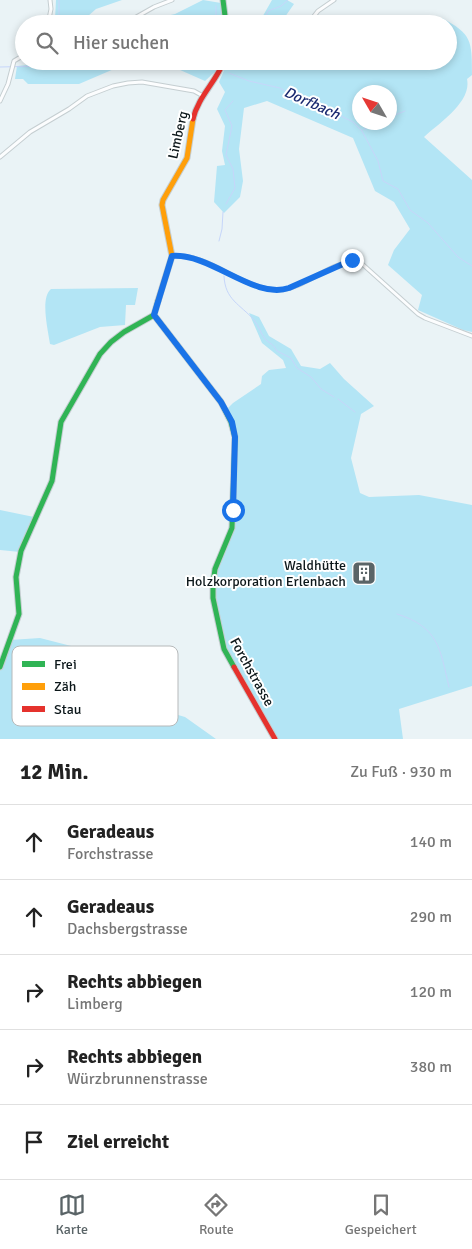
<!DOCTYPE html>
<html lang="de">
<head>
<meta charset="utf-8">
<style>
	:root { --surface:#fff; --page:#f2f2f2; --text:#222; --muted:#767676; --line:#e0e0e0; --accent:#5a6467 }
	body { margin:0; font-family:Signika,sans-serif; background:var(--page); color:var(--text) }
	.compass { position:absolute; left:352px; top:85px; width:45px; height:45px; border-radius:50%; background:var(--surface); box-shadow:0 2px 8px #0003; rotate:309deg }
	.stop { position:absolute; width:15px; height:15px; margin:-11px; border:4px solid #1a73e8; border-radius:50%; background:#fff }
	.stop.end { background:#1a73e8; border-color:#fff; box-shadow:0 1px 5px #0008 }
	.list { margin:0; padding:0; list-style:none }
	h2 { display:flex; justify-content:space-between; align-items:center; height:65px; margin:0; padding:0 20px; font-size:21px }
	h2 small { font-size:16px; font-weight:400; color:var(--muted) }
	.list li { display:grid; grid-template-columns:32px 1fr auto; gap:15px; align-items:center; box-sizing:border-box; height:75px; padding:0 20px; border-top:1px solid var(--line) }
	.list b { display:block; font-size:19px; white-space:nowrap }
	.list p { margin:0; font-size:16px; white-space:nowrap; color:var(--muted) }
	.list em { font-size:16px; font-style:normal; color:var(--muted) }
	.icon { flex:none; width:28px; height:28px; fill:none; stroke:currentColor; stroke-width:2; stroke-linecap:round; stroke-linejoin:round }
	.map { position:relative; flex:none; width:472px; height:739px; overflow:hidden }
	.search { position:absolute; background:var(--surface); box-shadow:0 2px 8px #0003; left:15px; right:15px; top:15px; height:55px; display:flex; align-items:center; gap:12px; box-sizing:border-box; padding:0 18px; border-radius:28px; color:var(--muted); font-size:19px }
	.sheet { height:440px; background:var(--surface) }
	nav { display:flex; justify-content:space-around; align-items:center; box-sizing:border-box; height:70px; border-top:1px solid var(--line); background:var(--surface); font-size:14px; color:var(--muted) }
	nav a { display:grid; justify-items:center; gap:2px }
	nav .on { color:var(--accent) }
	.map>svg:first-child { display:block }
</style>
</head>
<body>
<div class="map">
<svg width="472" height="739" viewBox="0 0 472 739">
	<rect width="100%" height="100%" fill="#eaf3f6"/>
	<path fill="#b3e5f5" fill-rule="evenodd" d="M56,0H122L96,9L79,24H57L55,19Z
		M203,0L221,3L224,24H132L175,14Z
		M272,0H287L294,4L280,24H249L260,21Z
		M442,18C472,34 472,41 472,75L467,79C472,102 439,123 424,137L472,180V332L463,330L418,310L422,295L388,265L394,250L410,229L394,202L375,191L353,138L267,101L244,108L239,149L243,181L240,197L224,213L214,202L217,166L225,165L222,151L225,126L217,109L225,92L219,82L228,61H448V24H432ZM360,92H390V122H360Z
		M54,61H222L220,67L205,81L162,62L128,63L79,84H28L23,79H15L17,66L49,63Z
		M138,288L135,305H126L125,325L100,327L54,345L50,344C48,330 40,298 51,289Z
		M249,313L259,317L269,336L291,349L301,366L320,369L330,363L344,379L374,406L361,414L351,458L360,493L369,497L419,495L472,505V686L399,709L403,739H274L221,638L213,584L232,515L235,437L226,410L233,403L261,384L262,376L269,370L286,368L283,360L262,343Z
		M0,510L34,517L20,552L0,550Z
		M40,638L114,657L132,670L169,682L161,710L185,717L216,739H0V668L10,640Z"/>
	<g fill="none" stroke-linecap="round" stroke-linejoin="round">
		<path stroke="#c6d6fa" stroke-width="1" d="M216,6V24
			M59,24V0
			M259,24L264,20L268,11L281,6L288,0
			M207,61L214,65
			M32,65L36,61
			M0,67L46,66L60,61
			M229,73L249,81L280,88L298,99L337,114L353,122L362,131L378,161L383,181L398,189L410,210L428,223L458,257L472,266
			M390,117L405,111
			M363,130L376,122
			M226,204L235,188L233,169L226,155L232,126L225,110L233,101
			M219,241L222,229L223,212
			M224,276C225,300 240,304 254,320C259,326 261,335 266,340C272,345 273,344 277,351L291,358L297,368L311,377L321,389L334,397
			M338,399L355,412
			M397,614C439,627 440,649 449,687"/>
		<g stroke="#c5ced1" stroke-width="5">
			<path id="street" d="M48,24L51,9L50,0
				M124,24L154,7L172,0
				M308,24L318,11L334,0
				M0,101L8,84L14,61L24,55
				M0,157L30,132L69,109L87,96L113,86L128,83L142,82L194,91L203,96
				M172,256C211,253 240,289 278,290C303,291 332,258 360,262L418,314L425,318L472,336"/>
		</g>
		<g stroke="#c5ced1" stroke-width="7">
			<path id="fast" d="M223,0L226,24
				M154,315L221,402L231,422L235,437L232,528L215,569L213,584V598L224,649L234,667
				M0,667L19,614L16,577L21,551L52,481L61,422L100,354L111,342L124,332L154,315L158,301"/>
		</g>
		<g stroke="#c5ced1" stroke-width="7">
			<path id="slow" d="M158,301L172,256L162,205L163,200L187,158L193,119"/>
		</g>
		<g stroke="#c5ced1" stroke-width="7">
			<path id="jam" d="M193,119C198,97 216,82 224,61
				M234,667L275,739"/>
		</g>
		<use href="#street" stroke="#fcfdfe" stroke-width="3"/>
		<use href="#fast" stroke="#30b455" stroke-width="5"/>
		<use href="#slow" stroke="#ff9f0a" stroke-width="5"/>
		<use href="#jam" stroke="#e5322d" stroke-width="5"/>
	</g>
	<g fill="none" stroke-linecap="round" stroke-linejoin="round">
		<path stroke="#1a73e8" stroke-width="6" d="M233,510L235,437L232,422L221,402L154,315L172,256C211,253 254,300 289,288L352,260"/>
	</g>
	<defs>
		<g id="building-square" transform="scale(1.25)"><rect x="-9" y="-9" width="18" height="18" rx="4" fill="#5a6467" stroke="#fff"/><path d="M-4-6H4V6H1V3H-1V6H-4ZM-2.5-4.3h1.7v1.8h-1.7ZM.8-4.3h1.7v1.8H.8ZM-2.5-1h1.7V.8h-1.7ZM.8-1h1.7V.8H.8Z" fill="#fff"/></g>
	</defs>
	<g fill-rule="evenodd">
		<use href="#building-square" x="364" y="573"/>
	</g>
	<g text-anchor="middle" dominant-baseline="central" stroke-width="4" stroke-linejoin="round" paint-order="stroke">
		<g font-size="14" fill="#0c171a" stroke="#fff">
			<text transform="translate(178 135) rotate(-77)">Limberg</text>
			<text transform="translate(252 672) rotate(61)">Forchstrasse</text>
		</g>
		<g font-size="14" fill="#0c171a" stroke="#fff" text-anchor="end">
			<text x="346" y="565">Waldhütte<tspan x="346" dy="16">Holzkorporation Erlenbach</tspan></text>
		</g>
		<g font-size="15" font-style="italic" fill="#1b2b71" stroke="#fff">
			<text transform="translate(312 103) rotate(24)">Dorfbach</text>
		</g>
	</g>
	<rect x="12" y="646" width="166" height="80" rx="8" fill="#fff" stroke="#b6b9ba" stroke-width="1"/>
	<rect x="22" y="661" width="23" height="6" fill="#30b455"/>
	<rect x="22" y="683" width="23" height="7" fill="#ff9f0a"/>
	<rect x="22" y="706" width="23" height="6" fill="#e5322d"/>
	<g font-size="14" fill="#0c171a">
		<text x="54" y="669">Frei</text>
		<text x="54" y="691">Zäh</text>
		<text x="54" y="714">Stau</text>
	</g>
</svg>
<svg class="compass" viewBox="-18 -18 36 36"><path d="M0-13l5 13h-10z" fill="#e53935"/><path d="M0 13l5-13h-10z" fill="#767676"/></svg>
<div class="stop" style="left:233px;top:510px"></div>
<div class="stop end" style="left:352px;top:260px"></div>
<div class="search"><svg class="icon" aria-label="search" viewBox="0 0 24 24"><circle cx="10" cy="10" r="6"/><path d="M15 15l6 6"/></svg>Hier suchen</div>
</div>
<section class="sheet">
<h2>12 Min.<small>Zu Fuß · 930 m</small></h2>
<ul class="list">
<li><svg class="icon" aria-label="ahead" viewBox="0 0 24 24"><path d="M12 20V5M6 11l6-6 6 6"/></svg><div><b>Geradeaus</b><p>Forchstrasse</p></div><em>140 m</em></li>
<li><svg class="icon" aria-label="ahead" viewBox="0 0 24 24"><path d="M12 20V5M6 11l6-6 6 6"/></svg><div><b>Geradeaus</b><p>Dachsbergstrasse</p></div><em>290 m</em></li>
<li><svg class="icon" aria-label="right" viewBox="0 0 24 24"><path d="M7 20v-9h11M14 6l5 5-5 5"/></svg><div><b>Rechts abbiegen</b><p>Limberg</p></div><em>120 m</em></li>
<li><svg class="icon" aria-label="right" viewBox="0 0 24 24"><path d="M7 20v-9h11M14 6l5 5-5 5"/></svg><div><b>Rechts abbiegen</b><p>Würzbrunnenstrasse</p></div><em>380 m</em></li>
<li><svg class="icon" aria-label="arrive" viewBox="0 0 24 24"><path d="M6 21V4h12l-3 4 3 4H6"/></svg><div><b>Ziel erreicht</b></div></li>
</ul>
</section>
<nav>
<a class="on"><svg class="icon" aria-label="map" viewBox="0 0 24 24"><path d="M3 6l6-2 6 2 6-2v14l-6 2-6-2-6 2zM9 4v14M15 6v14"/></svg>Karte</a>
<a><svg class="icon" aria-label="directions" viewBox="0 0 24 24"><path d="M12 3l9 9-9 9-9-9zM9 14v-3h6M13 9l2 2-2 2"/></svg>Route</a>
<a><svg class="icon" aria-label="saved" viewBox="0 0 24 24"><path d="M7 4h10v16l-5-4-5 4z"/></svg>Gespeichert</a>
</nav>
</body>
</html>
